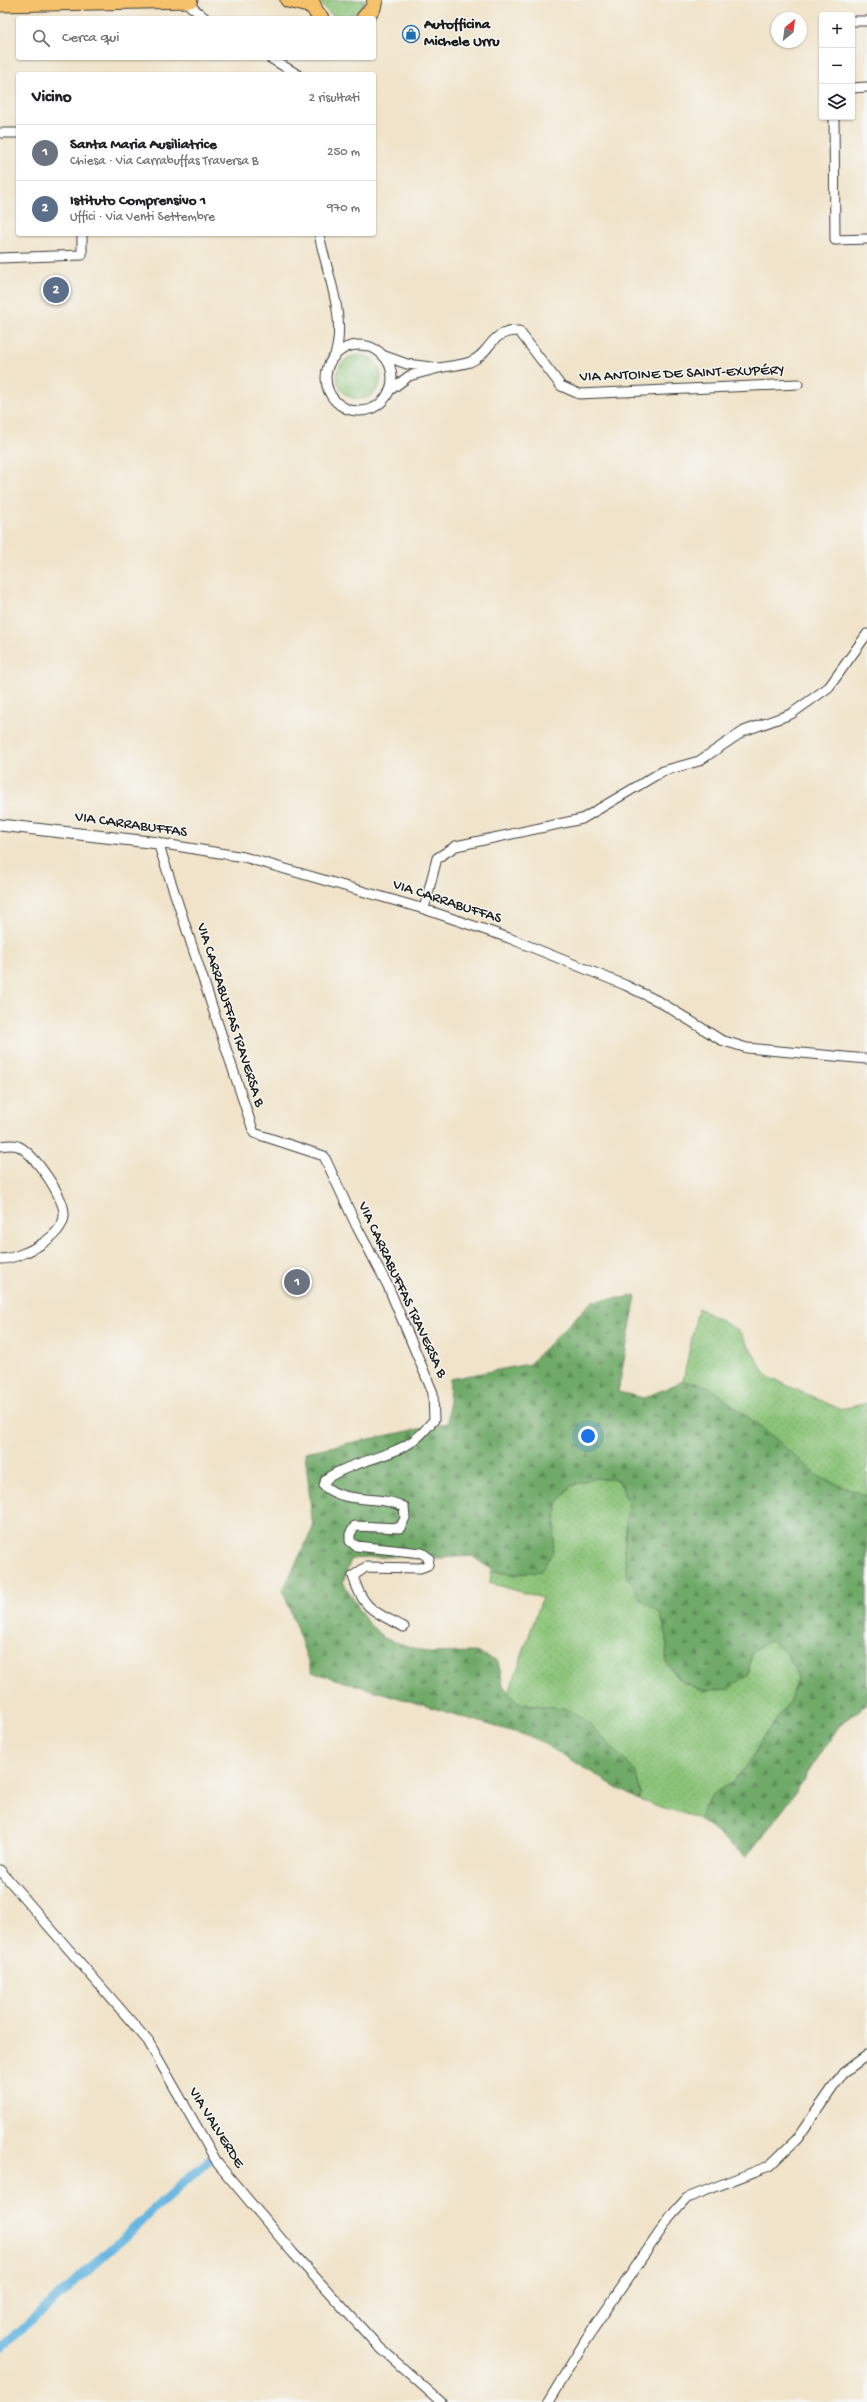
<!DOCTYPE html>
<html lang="it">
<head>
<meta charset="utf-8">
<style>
	:root { --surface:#fff; --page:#f6f6f6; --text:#202124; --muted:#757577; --line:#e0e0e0; --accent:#1f6fb2 }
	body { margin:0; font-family:"Gochi Hand",sans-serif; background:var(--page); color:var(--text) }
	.controls { position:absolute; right:12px; top:12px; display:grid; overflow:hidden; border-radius:4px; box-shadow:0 1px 3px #0004 }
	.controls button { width:36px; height:36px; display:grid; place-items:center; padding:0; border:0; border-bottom:1px solid var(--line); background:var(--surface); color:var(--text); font:20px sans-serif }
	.compass { position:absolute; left:771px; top:12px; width:36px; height:36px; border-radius:50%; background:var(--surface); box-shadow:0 1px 3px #0004; rotate:29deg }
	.you { position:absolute; left:588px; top:1436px; width:14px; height:14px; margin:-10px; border:3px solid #fff; border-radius:50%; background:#1a73e8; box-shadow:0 0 0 6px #1a73e833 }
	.badge { display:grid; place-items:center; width:26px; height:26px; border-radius:50%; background:var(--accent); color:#fff; font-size:13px; font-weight:700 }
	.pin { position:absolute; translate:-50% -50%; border:2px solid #fff; box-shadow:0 1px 4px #0006 }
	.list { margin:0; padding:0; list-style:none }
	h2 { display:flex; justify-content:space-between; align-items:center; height:52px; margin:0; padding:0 16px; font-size:17px }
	h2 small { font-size:13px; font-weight:400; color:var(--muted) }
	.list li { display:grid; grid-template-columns:26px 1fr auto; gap:12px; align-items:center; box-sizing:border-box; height:56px; padding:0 16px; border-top:1px solid var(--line) }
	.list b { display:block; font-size:15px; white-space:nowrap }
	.list p { margin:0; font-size:13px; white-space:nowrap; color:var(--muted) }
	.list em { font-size:13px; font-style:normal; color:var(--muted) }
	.icon { flex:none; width:22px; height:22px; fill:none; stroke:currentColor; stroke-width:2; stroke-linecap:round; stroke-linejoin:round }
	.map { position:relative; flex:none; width:867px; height:2402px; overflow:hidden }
	.search { position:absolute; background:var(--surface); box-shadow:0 1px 3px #0004; left:16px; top:16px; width:360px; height:44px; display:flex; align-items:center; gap:10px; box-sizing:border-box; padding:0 14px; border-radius:4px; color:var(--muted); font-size:15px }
	.panel { position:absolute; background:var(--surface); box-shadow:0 1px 3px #0004; left:16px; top:72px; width:360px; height:164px; border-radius:4px }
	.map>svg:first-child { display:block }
</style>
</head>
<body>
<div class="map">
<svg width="867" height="2402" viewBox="0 0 867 2402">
	<defs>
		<pattern id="grass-dots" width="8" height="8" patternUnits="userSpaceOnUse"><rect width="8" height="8" fill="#8bc479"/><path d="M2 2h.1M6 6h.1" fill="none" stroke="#77a868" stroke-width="1.8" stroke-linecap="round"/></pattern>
		<pattern id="forest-firs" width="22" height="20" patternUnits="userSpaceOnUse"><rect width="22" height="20" fill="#70aa69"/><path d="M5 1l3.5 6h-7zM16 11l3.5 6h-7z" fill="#5b8a56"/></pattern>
	</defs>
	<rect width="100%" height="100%" fill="#f6f6f2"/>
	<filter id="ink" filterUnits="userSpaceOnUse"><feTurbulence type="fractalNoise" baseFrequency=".025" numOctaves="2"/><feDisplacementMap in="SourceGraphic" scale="8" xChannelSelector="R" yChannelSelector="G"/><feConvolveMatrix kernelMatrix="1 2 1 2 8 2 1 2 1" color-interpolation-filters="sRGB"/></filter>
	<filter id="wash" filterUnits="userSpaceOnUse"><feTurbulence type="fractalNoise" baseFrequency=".012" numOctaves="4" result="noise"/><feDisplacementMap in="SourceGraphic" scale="16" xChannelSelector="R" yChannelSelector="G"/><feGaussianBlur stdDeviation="0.9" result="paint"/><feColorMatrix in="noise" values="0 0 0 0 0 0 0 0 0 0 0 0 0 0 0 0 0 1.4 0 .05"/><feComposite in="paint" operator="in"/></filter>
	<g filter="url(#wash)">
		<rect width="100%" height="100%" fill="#f0e3c9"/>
		<path fill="url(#grass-dots)" stroke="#54704a" d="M320,0H365C359,23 326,22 320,0Z
			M337 377a22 22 0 1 1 44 0a22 22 0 1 1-44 0Z
			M698,1308L738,1330L768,1377L840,1409L867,1403V1496L817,1476L775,1438L708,1386L683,1381Z
			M594,1478L619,1480L628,1503L624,1552L641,1599L660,1613L667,1637L666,1662L682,1682L704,1691L748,1675L752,1652L771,1640L789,1656L798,1679L789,1702L760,1743L749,1763L732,1782L712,1795L698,1818L638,1800L641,1794L635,1771L564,1708L517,1703L509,1693L542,1598L490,1583L491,1571L516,1575L553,1551L557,1504L571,1486Z"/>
		<path fill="url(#forest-firs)" stroke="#466342" d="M636,1296L618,1392L644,1398L683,1381L708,1386L775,1438L817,1476L867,1496V1704L839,1726L786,1806L746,1857L698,1818L712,1795L732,1782L749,1763L760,1743L789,1702L798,1679L789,1656L771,1640L752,1652L748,1675L728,1689L704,1691L682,1682L666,1662L667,1637L660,1613L641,1599L628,1578L624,1552L628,1503L619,1480L594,1478L571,1486L557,1504L553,1551L541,1571C508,1576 500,1577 472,1556L425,1559L399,1556L351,1559L343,1582L367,1622L384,1638L428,1653L476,1652L498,1661L503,1685L517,1703L564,1708L586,1720L635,1771L641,1794L638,1800L534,1738L312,1672L283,1590L313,1528L305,1452L448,1423L450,1379L529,1364L592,1301Z"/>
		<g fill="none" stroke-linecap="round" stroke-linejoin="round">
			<path stroke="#66b6e1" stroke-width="9" d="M0,2349L208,2161"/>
		</g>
	</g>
	<g filter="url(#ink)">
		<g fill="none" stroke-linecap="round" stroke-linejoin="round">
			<g stroke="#3c3a36" stroke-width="11">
				<path id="minor" d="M183,0L205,18
					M852,21H867
					M270,58L297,74
					M852,88L867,87
					M834,117L835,240L867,239
					M0,133H18
					M319,234C326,271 347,318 335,355
					M0,258L82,255V234
					M326 378a33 33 0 1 1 66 0a33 33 0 1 1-66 0Z
					M382,355L407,364L439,368L409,376L389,391
					M439,368C449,366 461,365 470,362C493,352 488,331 519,331L561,386L579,394L798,384
					M424,909L437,858L456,846L582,819L663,771L699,761L744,731L791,714L829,687L867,634
					M0,1146C6,1145 13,1144 18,1146C34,1153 66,1199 64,1216C62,1238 20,1259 0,1259
					M404,1627C375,1612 363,1610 353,1576L366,1567L420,1568L428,1565L429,1558L422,1553L356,1546L350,1541V1534L355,1526L400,1528L405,1518L404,1507C379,1494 347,1505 324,1486L326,1479C353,1460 397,1457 419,1436C424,1432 429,1425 434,1420L433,1393L388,1286L357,1227L324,1156L254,1133L158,843L244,857L424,909L509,938L625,985L660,1002L721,1040L747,1048L867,1059
					M0,1870L148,2041L218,2164L293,2253L377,2345L441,2402
					M548,2402L587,2338L670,2217L687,2198L769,2166L797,2139L843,2073L867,2055"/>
			</g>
			<g stroke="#3c3a36" stroke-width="13">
				<path id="tertiary" d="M0,825L158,843"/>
			</g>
			<g stroke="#3c3a36" stroke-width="17">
				<path id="primary" d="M288,0L312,6
					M311,0L316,12L321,18
					M0,4L190,0
					M364,18L373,8L375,0"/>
			</g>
			<use href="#minor" stroke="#fff" stroke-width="9"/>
			<use href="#tertiary" stroke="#fff" stroke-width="11"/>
			<use href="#primary" stroke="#f5c16b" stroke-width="15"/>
		</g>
	</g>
	<defs>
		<g id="shop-ring" transform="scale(0.9)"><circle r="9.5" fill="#f6f6f2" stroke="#1f6fb2" stroke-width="1.5"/><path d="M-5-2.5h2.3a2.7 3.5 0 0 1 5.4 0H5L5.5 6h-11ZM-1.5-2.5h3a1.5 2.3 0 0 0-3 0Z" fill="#1f6fb2"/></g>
	</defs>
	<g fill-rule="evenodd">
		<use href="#shop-ring" x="411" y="34"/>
	</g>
	<g text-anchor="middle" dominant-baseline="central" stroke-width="3" stroke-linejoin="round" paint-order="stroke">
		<g font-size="15" font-weight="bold" fill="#1c1c1c" stroke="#f6f6f2" text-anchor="start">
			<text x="424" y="25">Autofficina<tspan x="424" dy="17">Michele Urru</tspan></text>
		</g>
		<g font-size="15" fill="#1c1c1c" stroke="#f6f6f2">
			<text transform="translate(682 374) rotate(-2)">VIA ANTOINE DE SAINT-EXUPÉRY</text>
			<text transform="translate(131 825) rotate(8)">VIA CARRABUFFAS</text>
			<text transform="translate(447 902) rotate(18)">VIA CARRABUFFAS</text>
			<text transform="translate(230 1015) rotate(72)">VIA CARRABUFFAS TRAVERSA B</text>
			<text transform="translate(402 1290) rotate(65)">VIA CARRABUFFAS TRAVERSA B</text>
			<text transform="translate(216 2128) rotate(58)">VIA VALVERDE</text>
		</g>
	</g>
</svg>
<div class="controls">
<button>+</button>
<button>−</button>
<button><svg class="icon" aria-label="layers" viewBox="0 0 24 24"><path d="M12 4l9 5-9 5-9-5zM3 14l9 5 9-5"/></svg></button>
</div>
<svg class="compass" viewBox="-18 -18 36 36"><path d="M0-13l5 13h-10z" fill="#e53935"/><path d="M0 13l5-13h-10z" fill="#757577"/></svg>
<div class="you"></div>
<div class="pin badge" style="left:297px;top:1282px;background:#6b7280">1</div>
<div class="pin badge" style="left:56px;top:290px;background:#5c6f8a">2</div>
<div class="search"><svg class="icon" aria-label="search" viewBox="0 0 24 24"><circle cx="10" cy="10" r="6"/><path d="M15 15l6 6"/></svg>Cerca qui</div>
<section class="panel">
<h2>Vicino<small>2 risultati</small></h2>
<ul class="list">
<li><span class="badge" style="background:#6b7280">1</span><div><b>Santa Maria Ausiliatrice</b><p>Chiesa · Via Carrabuffas Traversa B</p></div><em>250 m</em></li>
<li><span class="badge" style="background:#5c6f8a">2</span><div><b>Istituto Comprensivo 1</b><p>Uffici · Via Venti Settembre</p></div><em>970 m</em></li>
</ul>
</section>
</div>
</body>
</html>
